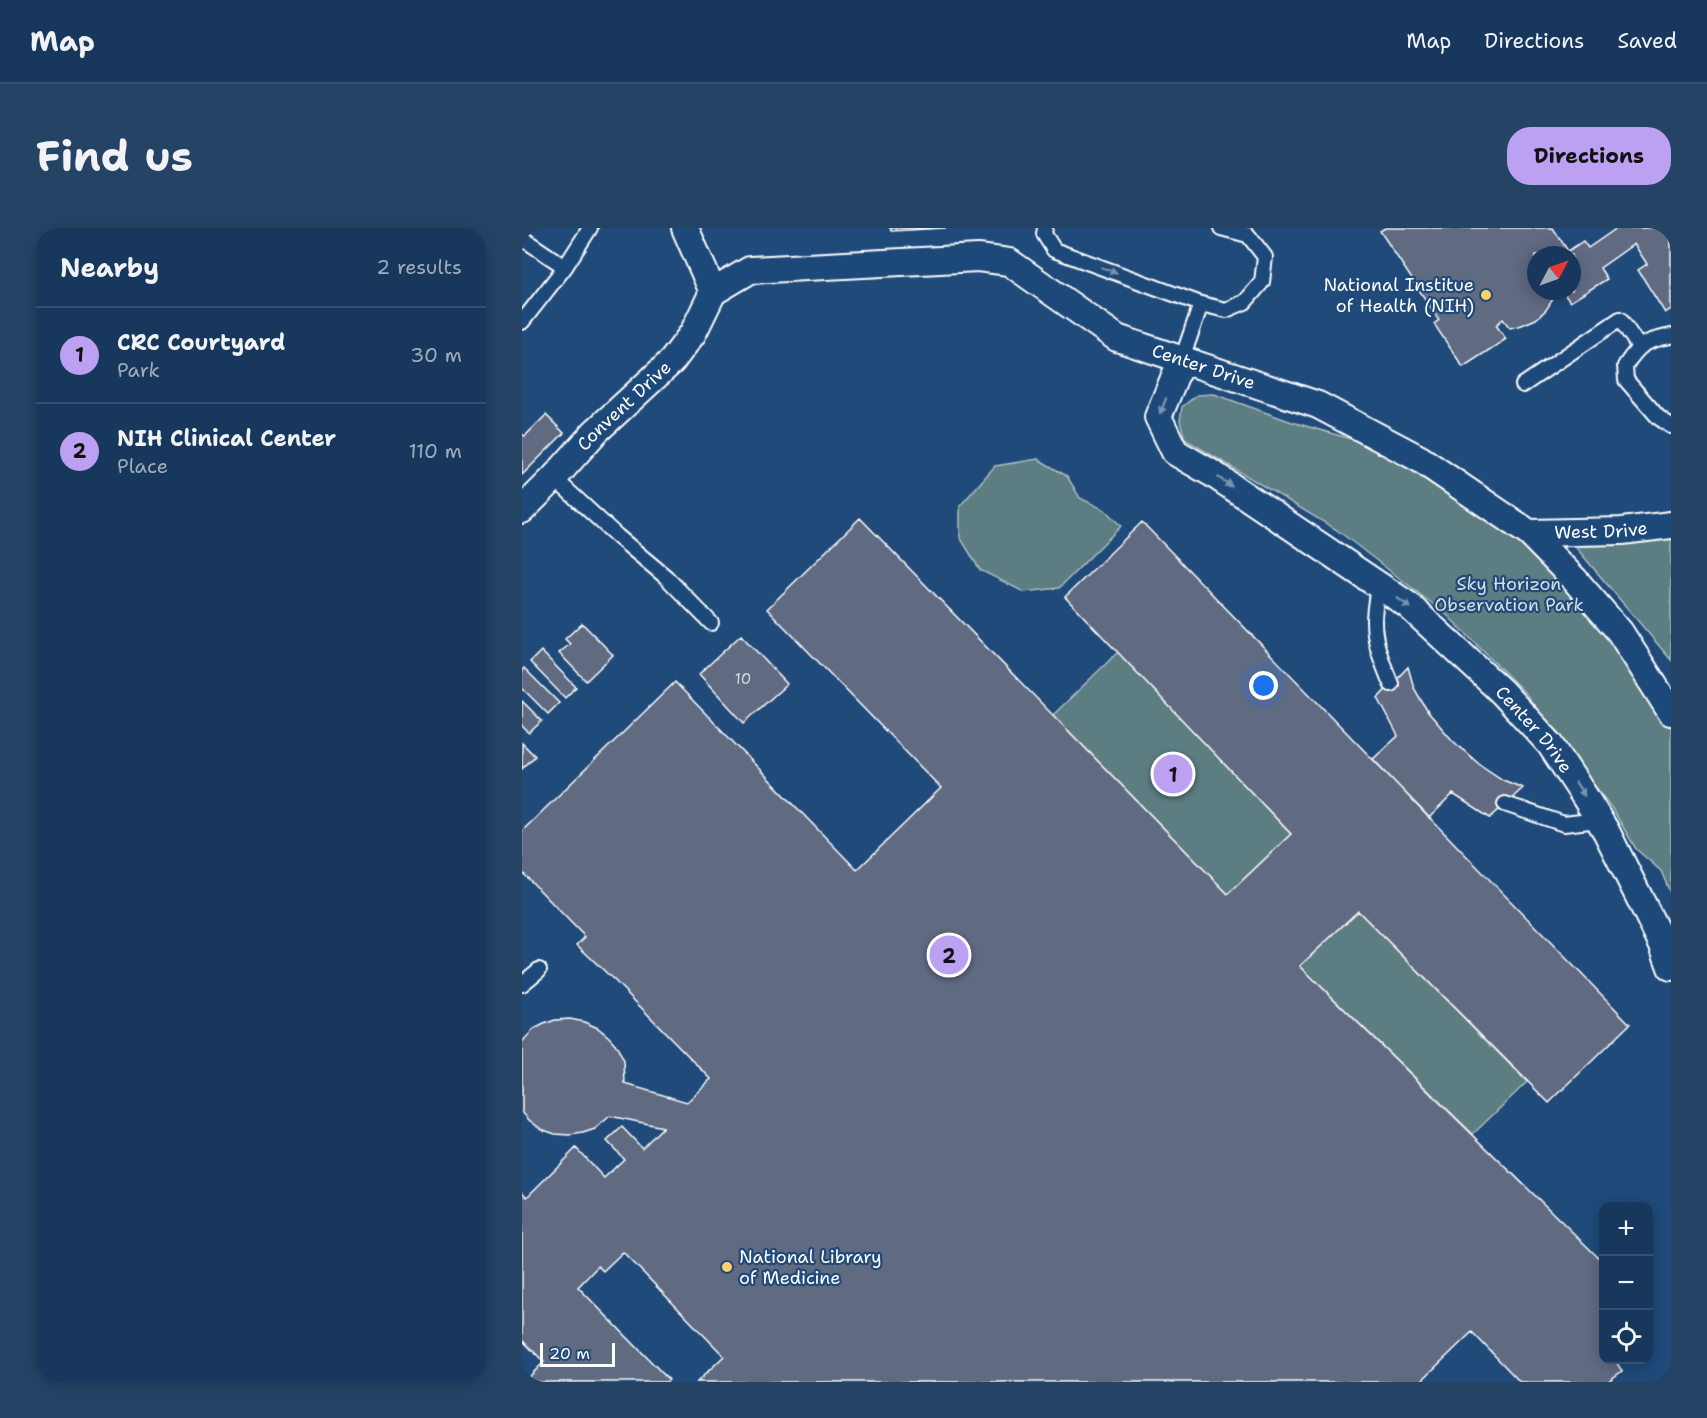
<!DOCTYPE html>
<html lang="en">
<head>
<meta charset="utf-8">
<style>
	:root { --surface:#17385c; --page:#244365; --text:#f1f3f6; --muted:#9eacbb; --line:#365272; --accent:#bca0f2 }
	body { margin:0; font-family:"Shantell Sans",sans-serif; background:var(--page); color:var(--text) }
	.controls { position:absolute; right:18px; bottom:18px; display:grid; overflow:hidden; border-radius:12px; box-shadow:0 3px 15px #0003 }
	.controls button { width:54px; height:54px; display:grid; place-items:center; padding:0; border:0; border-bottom:2px solid var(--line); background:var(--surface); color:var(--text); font:30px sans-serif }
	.compass { position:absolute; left:1005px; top:18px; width:54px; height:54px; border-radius:50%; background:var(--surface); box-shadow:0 3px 15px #0003; rotate:49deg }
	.scale { position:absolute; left:18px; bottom:15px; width:75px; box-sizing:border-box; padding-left:6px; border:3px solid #fff; border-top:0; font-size:16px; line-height:21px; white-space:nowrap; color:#fff; -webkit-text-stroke:4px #1f4a7a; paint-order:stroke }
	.you { position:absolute; left:742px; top:458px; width:21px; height:21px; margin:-15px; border:4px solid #fff; border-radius:50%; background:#1a73e8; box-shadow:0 0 0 9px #1a73e833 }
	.badge { display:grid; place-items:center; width:39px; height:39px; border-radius:50%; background:var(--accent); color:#111; font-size:20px; font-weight:700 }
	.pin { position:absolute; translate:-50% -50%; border:3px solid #fff; box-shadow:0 2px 6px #0006 }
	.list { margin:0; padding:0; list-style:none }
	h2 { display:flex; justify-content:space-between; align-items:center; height:78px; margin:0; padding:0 24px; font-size:26px }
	h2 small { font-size:20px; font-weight:400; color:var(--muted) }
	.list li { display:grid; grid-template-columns:39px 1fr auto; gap:18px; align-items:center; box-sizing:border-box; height:96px; padding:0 24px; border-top:2px solid var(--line) }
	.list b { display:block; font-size:22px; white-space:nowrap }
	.list p { margin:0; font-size:20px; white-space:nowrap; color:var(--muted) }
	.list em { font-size:20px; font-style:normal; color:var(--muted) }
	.icon { flex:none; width:33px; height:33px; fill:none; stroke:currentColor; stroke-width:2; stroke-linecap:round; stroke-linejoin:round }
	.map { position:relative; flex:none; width:1149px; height:1154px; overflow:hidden; border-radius:24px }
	header { display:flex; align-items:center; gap:36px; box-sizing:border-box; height:84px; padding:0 30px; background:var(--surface); border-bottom:2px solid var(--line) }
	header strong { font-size:28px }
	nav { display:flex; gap:33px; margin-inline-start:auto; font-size:21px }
	.intro { display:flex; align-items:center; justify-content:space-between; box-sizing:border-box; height:144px; padding:0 36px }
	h1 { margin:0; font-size:42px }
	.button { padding:15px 27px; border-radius:24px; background:var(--accent); color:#111; font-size:21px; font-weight:700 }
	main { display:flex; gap:36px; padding:0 36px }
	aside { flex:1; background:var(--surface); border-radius:24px; box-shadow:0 3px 15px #0003 }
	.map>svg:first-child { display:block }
</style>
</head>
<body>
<header>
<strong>Map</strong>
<nav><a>Map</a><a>Directions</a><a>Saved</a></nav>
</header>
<div class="intro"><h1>Find us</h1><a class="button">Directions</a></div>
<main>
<aside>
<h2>Nearby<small>2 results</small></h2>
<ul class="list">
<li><span class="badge">1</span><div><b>CRC Courtyard</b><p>Park</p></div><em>30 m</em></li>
<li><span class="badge">2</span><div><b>NIH Clinical Center</b><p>Place</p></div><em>110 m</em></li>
</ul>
</aside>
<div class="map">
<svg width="1149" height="1154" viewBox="0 0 1149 1154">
	<rect width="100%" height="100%" fill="#1f4a7a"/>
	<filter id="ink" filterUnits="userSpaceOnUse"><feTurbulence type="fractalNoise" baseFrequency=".0167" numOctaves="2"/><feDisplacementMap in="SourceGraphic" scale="12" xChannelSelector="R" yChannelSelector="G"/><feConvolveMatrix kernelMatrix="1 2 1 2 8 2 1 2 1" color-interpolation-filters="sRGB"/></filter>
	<g filter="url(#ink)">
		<path fill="#5b7d81" stroke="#adbec0" stroke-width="1.5" d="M692,166L770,194L898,231L1007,305L1149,484V667L1139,643L1114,621L1091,582L1003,465L925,387L815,302L663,211L658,193L660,179L675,167Z
			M516,231L545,248L558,270L583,282L599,298L537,360L502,364L458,342L438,309V278L473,238Z
			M1149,304V432L1051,316Z
			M596,424L769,606L706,666L531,487Z
			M836,683L1005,854L951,906L778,738Z"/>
		<path fill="#616b81" stroke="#fff" stroke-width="1.5" d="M368,0H424L369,3Z
			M863,0H1031L1046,23L1061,13L1066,20L1095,0H1149V81L1143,85L1116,42L1125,36L1112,16L1078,40L1085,51L1048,74L1040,63H1050V27H1014V63H1026L1031,71L1024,82L1014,91L1000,97L988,100L981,91L974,97L984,111L941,139L912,96L917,92L858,3Z
			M24,187L42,205L0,247V206L3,208Z
			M338,290L706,666L769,606L543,369L620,294L1108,796L1027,875L836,683L778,738L1082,1035V1132H1093L1100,1143L1085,1154H998L950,1104L898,1154H175L202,1128L101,1024L81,1043L76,1038L56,1059L147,1152L144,1154H2L22,1134L0,1112V964L5,969L54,920L82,950L102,931L85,913L100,899L120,920L141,899L88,888L73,901L61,905L48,907L33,906L19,901L7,892L0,884V814L12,801L22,796L33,792L48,791L62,794L76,800L87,809L94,817L102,833L103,856L165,874L189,851L92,752L55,717L63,709L0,644V603L153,454L335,642L419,560L245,381Z
			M60,395L91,427L64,453L37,425L48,416L43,411Z
			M219,407L265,456L222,495L177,446Z
			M19,423L54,459L43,470L8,434Z
			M886,439L892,460L906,484L931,513L957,536L981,552L1001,560L968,590L931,566L907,590L851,531L876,508L856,470Z
			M2,440L37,475L26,486L0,460V442Z
			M0,473L20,493L7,505L0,498Z
			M0,515L13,528L0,541Z"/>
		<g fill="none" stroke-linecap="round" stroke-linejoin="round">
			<g stroke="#fff" stroke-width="18">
				<path id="lane" d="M523,0L522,6L532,22L679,76L704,82L723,74L740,54L743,29L726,7L699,0
					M0,10L43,39L68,0
					M0,94L43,39
					M1149,108C1123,113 1117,116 1103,138L1104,152L1136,189L1149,198
					M660,131L679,76
					M1001,157L1098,91L1117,119
					M32,250L95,308L144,349L189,395
					M856,355C855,368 852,381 852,393C852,416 861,436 869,456
					M983,576L1042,596L1076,592
					M0,756L17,742"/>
			</g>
			<g stroke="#fff" stroke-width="30">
				<g id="street">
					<path d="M163,0L191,64"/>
					<path id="s1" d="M191,64L228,42L456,30L487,34L595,110L796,177L898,231L1007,305L1053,352L1098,404L1149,484"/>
					<path id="s2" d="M660,131L636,189L653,224L691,246L886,377L980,464L1028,516L1063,569L1084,603L1141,717L1149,739"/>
					<path id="s3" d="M0,282L32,250L73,204L150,133L171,105L191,64"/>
					<path id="s4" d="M1007,305L1100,303L1149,297"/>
				</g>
			</g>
			<use href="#lane" stroke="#1f4a7a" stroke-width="14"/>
			<use href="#street" stroke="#1f4a7a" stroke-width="26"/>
		</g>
		<defs><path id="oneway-solid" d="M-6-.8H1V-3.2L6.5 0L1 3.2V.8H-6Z" transform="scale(1.5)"/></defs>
		<g fill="#7992af">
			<use href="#oneway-solid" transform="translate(587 42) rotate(20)"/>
			<use href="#oneway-solid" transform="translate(641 178) rotate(112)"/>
			<use href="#oneway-solid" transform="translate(703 254) rotate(34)"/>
			<use href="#oneway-solid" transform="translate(882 375) rotate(37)"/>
			<use href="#oneway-solid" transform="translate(1058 561) rotate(57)"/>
		</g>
	</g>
	<g fill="#ffd166" stroke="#1f4a7a" stroke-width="2">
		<circle cx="964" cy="67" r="6"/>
		<circle cx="205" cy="1039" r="6"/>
	</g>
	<g text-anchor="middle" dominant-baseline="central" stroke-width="4.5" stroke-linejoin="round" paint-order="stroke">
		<g font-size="15" fill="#d8dae0">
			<text x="221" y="451">10</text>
		</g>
		<g font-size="18" fill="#fff" stroke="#1f4a7a" text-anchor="end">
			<text x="952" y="57">National Institue<tspan x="952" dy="21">of Health (NIH)</tspan></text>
			<text x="217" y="1029" text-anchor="start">National Library<tspan x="217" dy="21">of Medicine</tspan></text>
		</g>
		<g font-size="18" fill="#fff" stroke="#1f4a7a">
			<text stroke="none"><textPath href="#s1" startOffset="526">Center Drive</textPath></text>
			<text stroke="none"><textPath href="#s3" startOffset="146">Convent Drive</textPath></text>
			<text stroke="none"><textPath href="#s4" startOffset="72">West Drive</textPath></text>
			<text stroke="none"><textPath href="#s2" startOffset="558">Center Drive</textPath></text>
		</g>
		<g font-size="18" fill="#d6dee0" stroke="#1f4a7a">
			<text x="987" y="356">Sky Horizon<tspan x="987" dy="21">Observation Park</tspan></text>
		</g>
	</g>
</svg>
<div class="controls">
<button>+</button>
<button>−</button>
<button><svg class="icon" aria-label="locate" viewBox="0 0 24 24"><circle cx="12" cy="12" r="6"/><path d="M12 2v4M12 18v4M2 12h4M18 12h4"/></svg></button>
</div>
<svg class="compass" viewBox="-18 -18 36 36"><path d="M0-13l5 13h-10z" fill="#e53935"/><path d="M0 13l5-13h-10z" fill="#9eacbb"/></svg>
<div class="scale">20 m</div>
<div class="you"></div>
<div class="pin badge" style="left:651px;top:546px">1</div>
<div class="pin badge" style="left:427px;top:727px">2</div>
</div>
</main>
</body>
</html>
